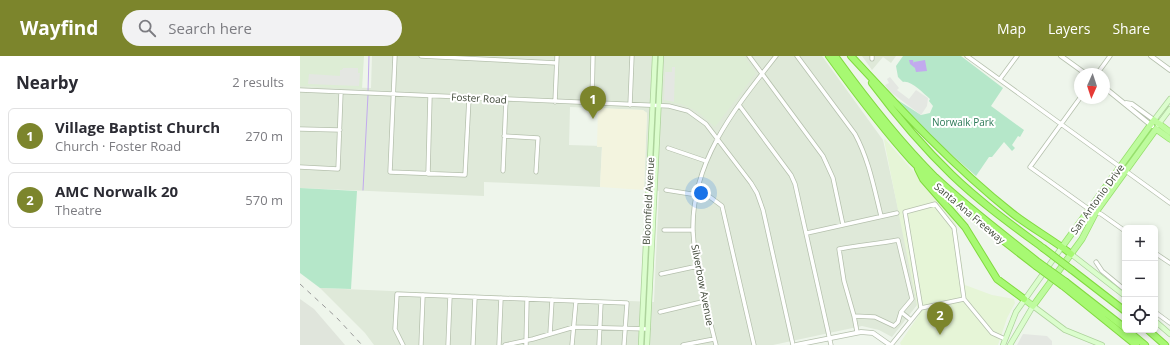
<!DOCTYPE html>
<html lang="en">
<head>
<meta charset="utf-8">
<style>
	:root { --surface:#fff; --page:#f2f2f3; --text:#2b2b33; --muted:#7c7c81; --line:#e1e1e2; --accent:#7c852c }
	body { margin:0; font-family:"Open Sans",sans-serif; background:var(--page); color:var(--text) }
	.controls { position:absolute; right:12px; bottom:12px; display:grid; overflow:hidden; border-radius:6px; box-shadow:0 2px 6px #0003 }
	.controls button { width:36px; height:36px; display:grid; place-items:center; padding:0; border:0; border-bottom:1px solid var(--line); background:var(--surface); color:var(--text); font:20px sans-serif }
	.compass { position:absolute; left:774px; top:12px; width:36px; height:36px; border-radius:50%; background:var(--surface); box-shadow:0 2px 6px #0003; rotate:183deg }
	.you { position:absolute; left:401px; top:137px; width:14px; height:14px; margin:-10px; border:3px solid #fff; border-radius:50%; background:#1a73e8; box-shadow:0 0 0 6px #1a73e833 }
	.badge { display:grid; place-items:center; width:26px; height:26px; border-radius:50%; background:var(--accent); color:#fff; font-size:13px; font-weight:700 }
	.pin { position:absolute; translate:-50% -33px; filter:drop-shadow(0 1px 2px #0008) }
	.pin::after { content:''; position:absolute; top:21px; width:14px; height:12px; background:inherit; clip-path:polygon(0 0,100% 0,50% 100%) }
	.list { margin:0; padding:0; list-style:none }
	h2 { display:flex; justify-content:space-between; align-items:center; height:52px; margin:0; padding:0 16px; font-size:17px }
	h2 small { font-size:13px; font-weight:400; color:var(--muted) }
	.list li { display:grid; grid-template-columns:26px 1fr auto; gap:12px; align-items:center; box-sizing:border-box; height:56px; margin:0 8px 8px; padding:0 8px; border:1px solid var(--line); border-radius:6px }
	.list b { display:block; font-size:15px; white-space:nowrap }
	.list p { margin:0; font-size:13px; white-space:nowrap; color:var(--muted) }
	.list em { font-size:13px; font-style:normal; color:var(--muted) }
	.icon { flex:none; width:22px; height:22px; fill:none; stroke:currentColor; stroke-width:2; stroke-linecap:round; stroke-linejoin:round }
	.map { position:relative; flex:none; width:870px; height:289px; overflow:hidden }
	header { display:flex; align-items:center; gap:24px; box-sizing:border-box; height:56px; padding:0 20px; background:var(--accent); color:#fff }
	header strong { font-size:19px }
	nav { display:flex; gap:22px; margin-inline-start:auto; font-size:14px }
	.search { width:280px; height:36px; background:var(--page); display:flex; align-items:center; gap:10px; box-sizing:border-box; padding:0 14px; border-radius:22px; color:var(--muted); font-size:15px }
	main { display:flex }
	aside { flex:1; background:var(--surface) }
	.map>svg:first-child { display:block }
</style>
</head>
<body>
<header>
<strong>Wayfind</strong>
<div class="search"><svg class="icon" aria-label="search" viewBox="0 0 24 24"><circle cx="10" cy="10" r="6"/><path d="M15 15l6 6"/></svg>Search here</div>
<nav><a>Map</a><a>Layers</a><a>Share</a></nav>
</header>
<main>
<aside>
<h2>Nearby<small>2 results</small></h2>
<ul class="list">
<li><span class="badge">1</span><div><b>Village Baptist Church</b><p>Church · Foster Road</p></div><em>270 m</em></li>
<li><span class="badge">2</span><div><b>AMC Norwalk 20</b><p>Theatre</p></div><em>570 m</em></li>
</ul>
</aside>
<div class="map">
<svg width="870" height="289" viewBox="0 0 870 289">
	<rect width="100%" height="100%" fill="#eef5eb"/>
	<path fill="#dfe9d9" d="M72,0H522L583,84L615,230L617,249L592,281L579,274L562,270L473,289H74L65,277L20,232L354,246L359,135L344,134L347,57L343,54L270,51L269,89L302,90L300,131L184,126V140L0,132V30L71,32Z
		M562,0H596L591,7L583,1L572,14Z"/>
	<path fill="#e6f5d7" d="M585,83L648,155L656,169L665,229L692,239L714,243L715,247L707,262L698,289H601L600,287L619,259L584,84Z"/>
	<path fill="#e0e5dc" d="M0,243L14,253L45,289H0Z"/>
	<path fill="#ddedd5" d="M0,0H64L62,33L0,30Z
		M365,0H444L456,17L415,71L397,55L381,48L364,46Z"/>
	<path fill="#f3f4df" d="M298,52L343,54L347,57L344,134L300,131L302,91H297Z"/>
	<path fill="#b5e7c9" d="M603,0H661L703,32L691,50L724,74L720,81L718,80L712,89L715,92L712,95L704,86L692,101H689L676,120L636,85L593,41L621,59L630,57L633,50L629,45L630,43C623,37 611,24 603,26L598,21L596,10Z
		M0,132L57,135L51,233L20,232L0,217Z"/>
	<path fill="#e4e7e2" d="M372,11H375L374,46L364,44L365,16H372Z
		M43,12H58V17H60L59,30L8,28L9,18L40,20V14H42Z
		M590,21L599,32L597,34L609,43L616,34L628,42L627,50L621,59L589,35L585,29L589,27L587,23Z
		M723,278L747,280L752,285V289H717Z"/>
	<path fill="#c2aaee" d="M609,4H613L614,8V6L625,4L627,15L616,16L615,12L610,8Z"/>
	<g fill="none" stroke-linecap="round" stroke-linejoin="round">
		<path stroke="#c2aaee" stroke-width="1" d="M68,36L69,0
			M63,134L68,39"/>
		<g stroke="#b5c0ad" stroke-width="5">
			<path id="minor" d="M95,0L90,116L165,119L169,42
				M121,0L256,7
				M449,0L523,100L533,122L543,169
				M497,0L555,78C569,104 574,132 581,160
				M667,0L870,147
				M572,3V0
				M797,18L810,0
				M700,23L717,0
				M0,34L369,50L388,55L406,68L451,127L457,137L463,154L493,289
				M780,42L730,111L790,154L801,158L825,175
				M255,46L257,0
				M292,47L293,0
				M330,49L332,0
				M439,49L491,119L495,128L531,289
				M0,73L40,74
				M204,80L238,82L236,116
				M368,92L406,105
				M0,111L38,113L41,36
				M203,115L206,43
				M128,118L130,40
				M366,134L410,141L422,150L454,289
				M364,174H393
				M507,177L597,157
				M855,197L870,207
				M796,206L802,215L825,234
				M361,218L398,210
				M621,252L605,156L635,148L654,172L664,243L692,277L705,283
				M360,256L406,245
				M601,256L598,266L594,270L575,261L554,260L544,225L539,193C559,189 578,188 598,184L612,243L601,256L611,264
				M855,256L870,267
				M554,260L557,276
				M250,278L252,244
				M103,289L95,273L97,238L327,247L324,289
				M121,289L123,239
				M148,289L150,240
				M173,289L175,241
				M199,289L201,242
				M205,289L233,283L274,271L348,273
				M226,289L227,243
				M272,289L276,245
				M299,289L301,246
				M383,289L414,283
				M416,289C407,252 395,213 393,175C391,105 436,51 476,0
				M591,289L621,252L664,243"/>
		</g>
		<g stroke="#b5c0ad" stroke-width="5.5">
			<path id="tertiary" d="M761,0L786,18
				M851,0L870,14
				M804,31L852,70
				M826,47L832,48L854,64
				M496,289L561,276L573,277L590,289"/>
		</g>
		<g stroke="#add39c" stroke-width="6">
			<path id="secondary" d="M854,64L870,43
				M858,69L870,53
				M771,198L825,240
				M855,265L870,278
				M341,289L355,0
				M347,289L361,0
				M703,289L716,256L762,191
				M710,289L733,250L765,274L802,289"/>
		</g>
		<g stroke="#97e06d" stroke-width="7">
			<path id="primary" d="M762,191L854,64L870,76
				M724,243L733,250L782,183L796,156L856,73L870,83"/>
		</g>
		<g stroke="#82d941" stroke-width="8">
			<path id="motorway" d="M529,0C555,36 582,72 612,105C650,144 693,177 736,210
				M535,0C566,43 598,84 635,121C668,152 703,178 738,206
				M551,0C602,55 653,110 712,157C731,172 752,183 771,198
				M572,27C596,59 623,91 652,119C680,146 712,169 743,192
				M618,113L623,123L665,171L697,223L724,243
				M772,214L825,255
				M766,226L825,272
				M763,230L836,289
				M827,274L845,289
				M848,274L865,289"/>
		</g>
		<use href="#minor" stroke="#fff" stroke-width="3.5"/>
		<use href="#tertiary" stroke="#fff" stroke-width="4"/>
		<use href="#secondary" stroke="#dbfdcd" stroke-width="4.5"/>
		<use href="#primary" stroke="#befb9e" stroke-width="5.5"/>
		<use href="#motorway" stroke="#a7f972" stroke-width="6"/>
		<path stroke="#999" stroke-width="1" stroke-dasharray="5 5" stroke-linecap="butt" d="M0,228L37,262L62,289"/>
		<g stroke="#82d941" stroke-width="8" stroke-linecap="butt">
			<path id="motorway-bridge" d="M743,192L772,214
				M738,206L766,226
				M736,210L763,230"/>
		</g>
		<use href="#motorway-bridge" stroke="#a7f972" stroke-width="6"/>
	</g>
	<g text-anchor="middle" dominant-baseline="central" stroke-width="4" stroke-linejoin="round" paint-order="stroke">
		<g font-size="10" fill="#404939" stroke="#fff">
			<text transform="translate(179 42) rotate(3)">Foster Road</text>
			<text transform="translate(797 143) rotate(-54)">San Antonio Drive</text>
			<text transform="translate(348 145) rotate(-87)">Bloomfield Avenue</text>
			<text transform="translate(670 157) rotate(40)">Santa Ana Freeway</text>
			<text transform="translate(403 229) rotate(79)">Silverbow Avenue</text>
		</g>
		<g font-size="10" fill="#2d7a58" stroke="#fff">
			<text x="663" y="66">Norwalk Park</text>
		</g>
	</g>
</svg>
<div class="controls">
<button>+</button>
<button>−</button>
<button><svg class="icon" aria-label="locate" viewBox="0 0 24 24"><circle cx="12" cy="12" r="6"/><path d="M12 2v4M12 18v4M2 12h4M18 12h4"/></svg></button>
</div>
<svg class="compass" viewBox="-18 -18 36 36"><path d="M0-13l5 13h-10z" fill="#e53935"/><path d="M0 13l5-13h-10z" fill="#7c7c81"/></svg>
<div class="you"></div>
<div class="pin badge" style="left:293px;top:63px">1</div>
<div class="pin badge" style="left:640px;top:279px">2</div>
</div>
</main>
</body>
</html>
